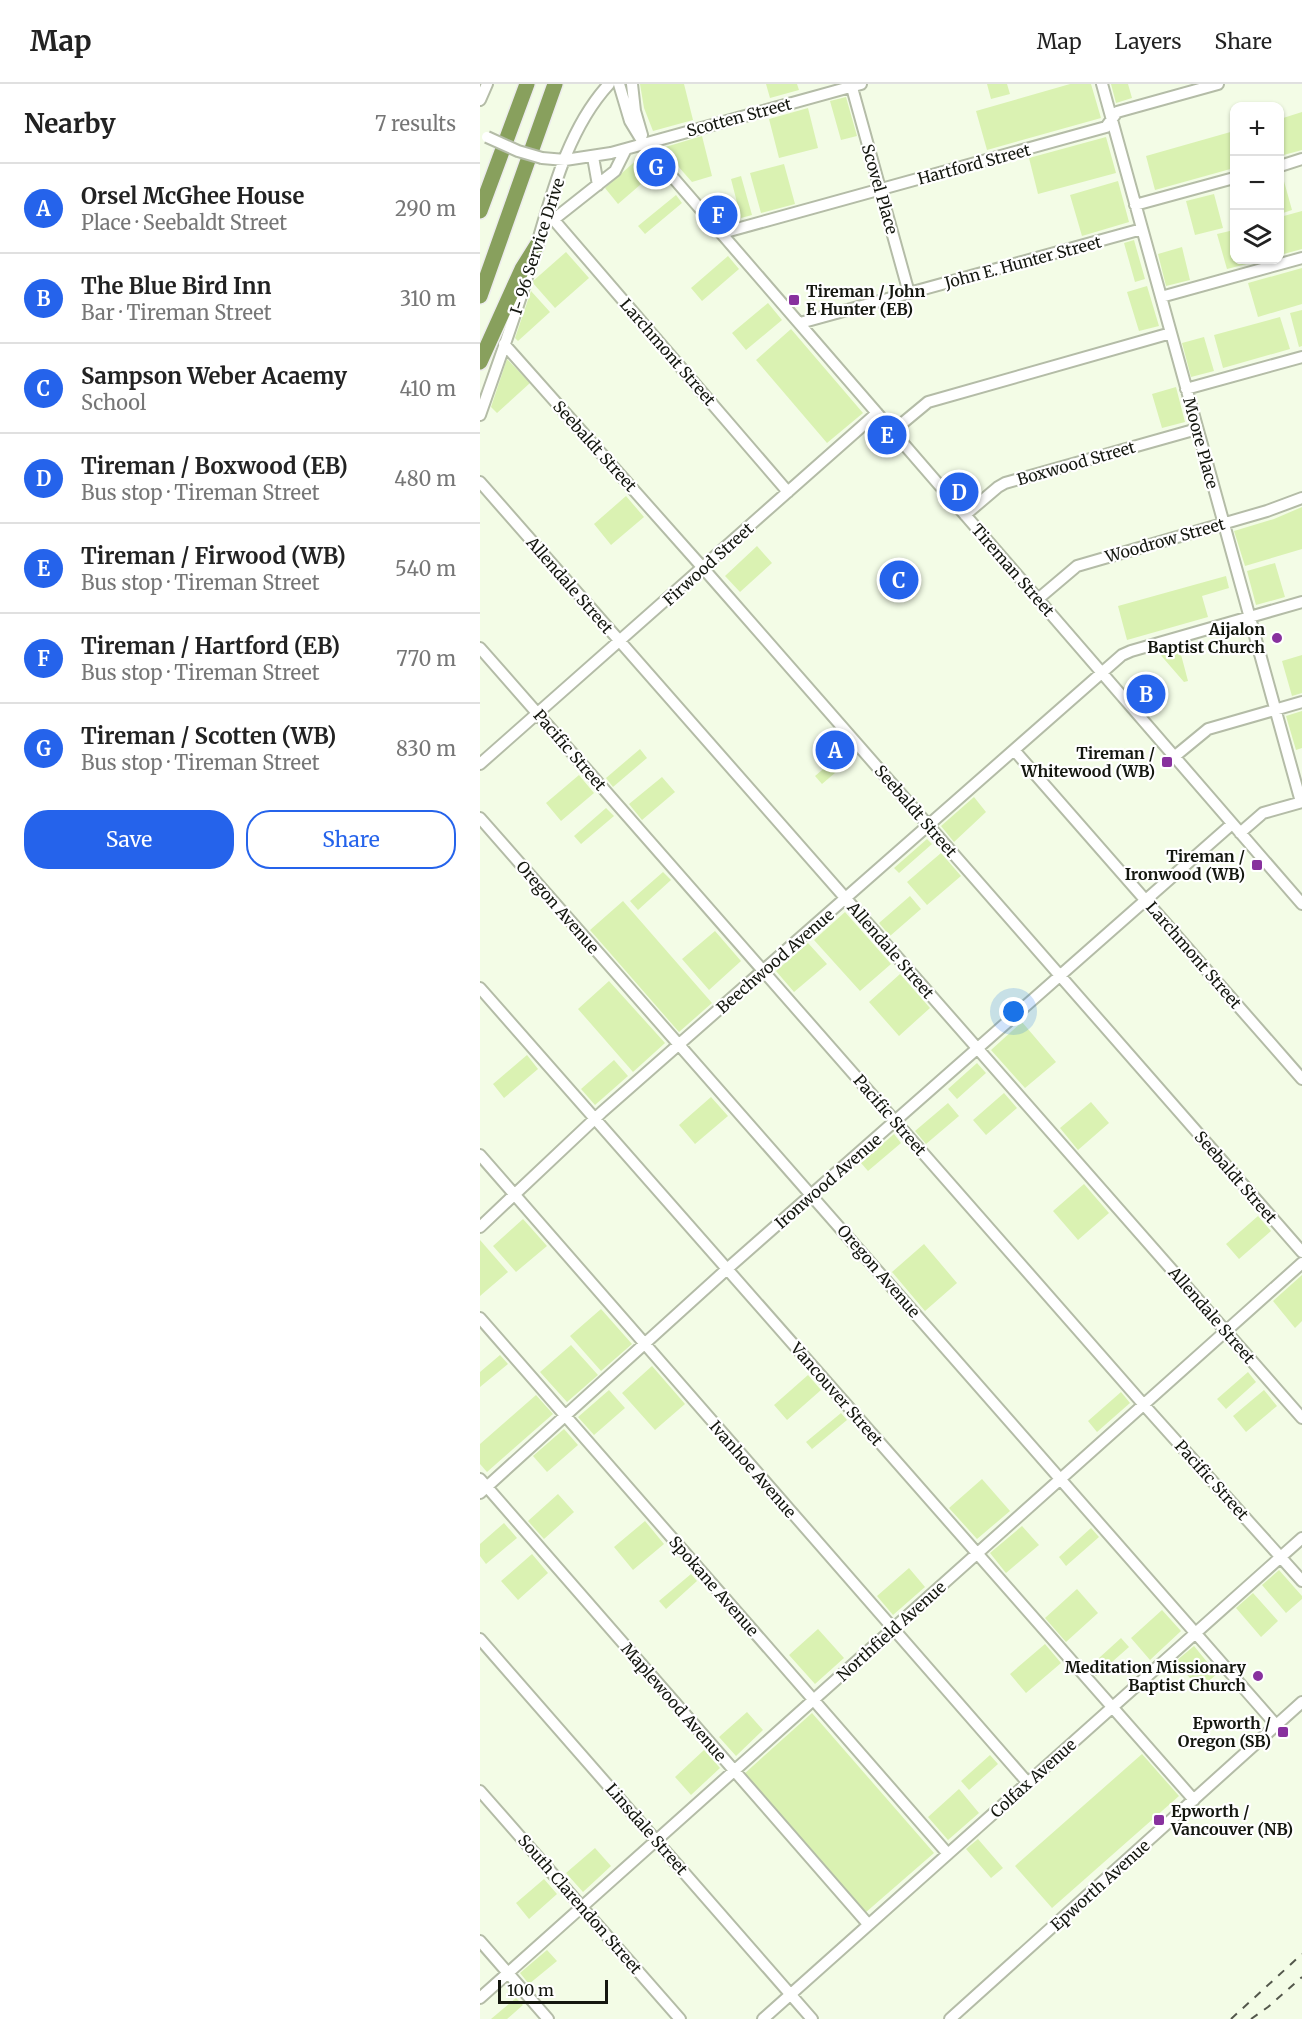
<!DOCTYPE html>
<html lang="en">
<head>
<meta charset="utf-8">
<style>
	:root { --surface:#fff; --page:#f6f6f6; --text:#222; --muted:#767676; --line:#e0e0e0; --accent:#2563eb }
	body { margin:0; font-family:Merriweather,serif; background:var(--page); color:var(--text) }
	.controls { position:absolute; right:18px; top:18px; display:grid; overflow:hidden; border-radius:12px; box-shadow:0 2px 4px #0004 }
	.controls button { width:54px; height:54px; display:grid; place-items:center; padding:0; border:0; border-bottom:2px solid var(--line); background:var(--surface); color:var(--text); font:30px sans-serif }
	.scale { position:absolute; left:18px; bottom:15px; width:110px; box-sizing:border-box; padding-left:6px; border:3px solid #14170f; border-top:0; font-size:16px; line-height:21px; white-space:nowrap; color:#14170f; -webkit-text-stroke:4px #fff; paint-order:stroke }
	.you { position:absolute; left:534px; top:928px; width:21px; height:21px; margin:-15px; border:4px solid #fff; border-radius:50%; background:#1a73e8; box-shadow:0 0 0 9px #1a73e833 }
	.badge { display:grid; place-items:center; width:39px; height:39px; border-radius:50%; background:var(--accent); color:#fff; font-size:20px; font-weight:700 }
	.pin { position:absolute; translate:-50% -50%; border:3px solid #fff; box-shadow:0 2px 6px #0006 }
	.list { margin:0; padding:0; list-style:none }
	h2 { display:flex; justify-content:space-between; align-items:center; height:78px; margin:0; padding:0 24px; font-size:26px }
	h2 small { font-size:20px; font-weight:400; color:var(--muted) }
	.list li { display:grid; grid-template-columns:39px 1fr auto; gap:18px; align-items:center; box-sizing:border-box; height:90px; padding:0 24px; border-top:2px solid var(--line) }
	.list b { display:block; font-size:22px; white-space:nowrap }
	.list p { margin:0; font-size:20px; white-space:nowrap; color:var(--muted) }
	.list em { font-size:20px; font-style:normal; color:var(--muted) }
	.actions { display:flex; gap:12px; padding:18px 24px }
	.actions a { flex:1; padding:14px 0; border:2px solid var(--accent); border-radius:24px; text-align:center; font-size:21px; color:var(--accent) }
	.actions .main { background:var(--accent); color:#fff }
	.icon { flex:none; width:33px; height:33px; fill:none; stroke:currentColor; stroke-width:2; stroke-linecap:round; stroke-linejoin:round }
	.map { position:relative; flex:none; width:822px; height:1935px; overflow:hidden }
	header { display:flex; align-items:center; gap:36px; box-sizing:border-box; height:84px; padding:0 30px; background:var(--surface); border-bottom:2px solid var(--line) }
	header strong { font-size:28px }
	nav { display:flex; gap:33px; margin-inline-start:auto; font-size:21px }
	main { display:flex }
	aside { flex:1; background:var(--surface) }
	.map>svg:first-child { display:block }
</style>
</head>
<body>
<header>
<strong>Map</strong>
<nav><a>Map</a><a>Layers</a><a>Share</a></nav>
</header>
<main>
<aside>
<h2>Nearby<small>7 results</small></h2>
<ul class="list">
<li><span class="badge">A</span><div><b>Orsel McGhee House</b><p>Place · Seebaldt Street</p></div><em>290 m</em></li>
<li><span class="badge">B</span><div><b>The Blue Bird Inn</b><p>Bar · Tireman Street</p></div><em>310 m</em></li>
<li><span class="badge">C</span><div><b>Sampson Weber Acaemy</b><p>School</p></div><em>410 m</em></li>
<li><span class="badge">D</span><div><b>Tireman / Boxwood (EB)</b><p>Bus stop · Tireman Street</p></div><em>480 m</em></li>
<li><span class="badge">E</span><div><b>Tireman / Firwood (WB)</b><p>Bus stop · Tireman Street</p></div><em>540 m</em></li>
<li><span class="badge">F</span><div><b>Tireman / Hartford (EB)</b><p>Bus stop · Tireman Street</p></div><em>770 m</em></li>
<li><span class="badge">G</span><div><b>Tireman / Scotten (WB)</b><p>Bus stop · Tireman Street</p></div><em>830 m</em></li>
</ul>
<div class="actions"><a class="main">Save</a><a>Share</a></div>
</aside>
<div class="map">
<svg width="822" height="1935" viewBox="0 0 822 1935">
	<rect width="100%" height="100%" fill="#f3fce6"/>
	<path fill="#daf2b2" d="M160,0H204L213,36L173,47L164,24Z
		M286,0H317L319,6L290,14Z
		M507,0H527L530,10L511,15Z
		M590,0H611L621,34L507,66L496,27Z
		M631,0H648L652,14L636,19Z
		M366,13L377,52L361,56L350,17Z
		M328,24L338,64L299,74L289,35Z
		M822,28V66L800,72V35Z
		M754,47V84L675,106L666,72Z
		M222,52L232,92L212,98L182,64Z
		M626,53L636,89L558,110L549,74Z
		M160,73H163L175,88L138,120L125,104Z
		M304,80L315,120L281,129L270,89Z
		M802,90L812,126L800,130V91Z
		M261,92L272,131L261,134L251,95Z
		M638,97L649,138L602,152L590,111Z
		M734,110L743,144L715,151L706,117Z
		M196,111L202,119L165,150L158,142Z
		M822,127V165L800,171V133Z
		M754,146V176H782L747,185L737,150Z
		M654,156L665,195L655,198L644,159Z
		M702,163L710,196L686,202L678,170Z
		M86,168L109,194L75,224L52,198Z
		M248,172L259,185L222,217L211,204Z
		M822,184V220L778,233L768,199Z
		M667,202L679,242L659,247L647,208Z
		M51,207L70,228L38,257L35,254Z
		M288,219L302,236L266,266L252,249Z
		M822,226V262L819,263L810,229Z
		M800,233L810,265L743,284L734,251Z
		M311,245L383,329L347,359L276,276Z
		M724,253L734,287L711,293L702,259Z
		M27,275L50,299L17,329L11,323Z
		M696,303L705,338L682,344L672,310Z
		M146,412L164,433L131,461L114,440Z
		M822,423V465L765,482L754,447L794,435Z
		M277,462L292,479L260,508L245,492Z
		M795,479L805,513L776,521L767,487Z
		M746,492L749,504L722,512L728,533L647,556L638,522Z
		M699,563L708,597L704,598L678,568Z
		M822,571V609L812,612L802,577Z
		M822,627V664L816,666L806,632Z
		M368,664L375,672L342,700L335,692Z
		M160,665L167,674L133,703L126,694Z
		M99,691L114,709L81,737L66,719Z
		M182,693L195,708L162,736L149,720Z
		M494,713L506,728L474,758L461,742Z
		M126,724L134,732L101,760L94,752Z
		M447,755L452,760L419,789L414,784Z
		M461,769L481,792L447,821L427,798Z
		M183,788L191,796L158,826L150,817Z
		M430,812L441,825L410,852L399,839Z
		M143,817L232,919L199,948L110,846Z
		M365,828L411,880L380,907L334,856Z
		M235,847L261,877L229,906L202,875Z
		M328,859L347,880L314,908L296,887Z
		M420,890L450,924L419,952L389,918Z
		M129,897L185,959L153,988L98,925Z
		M542,938L576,978L545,1004L511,966Z
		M47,971L58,985L24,1014L13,1000Z
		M134,976L148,992L115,1021L101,1005Z
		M497,979L506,989L477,1015L468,1005Z
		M524,1009L537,1024L506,1051L493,1036Z
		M231,1013L248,1032L215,1060L199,1041Z
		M611,1018L629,1039L598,1066L580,1044Z
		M468,1019L479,1032L446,1060L435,1047Z
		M414,1050L421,1059L388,1087L381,1079Z
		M604,1100L629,1129L598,1156L573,1127Z
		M778,1132L791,1147L759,1175L746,1160Z
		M43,1135L67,1162L36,1188L13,1162Z
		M0,1156L28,1188L0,1212Z
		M444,1160L477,1199L445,1227L412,1188Z
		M822,1191V1237L815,1244L793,1217Z
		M121,1225L152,1260L121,1287L90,1252Z
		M91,1261L118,1291L87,1318L60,1288Z
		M20,1271L28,1280L0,1303V1288Z
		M172,1282L205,1320L175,1346L142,1309Z
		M768,1288L776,1298L746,1325L737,1315Z
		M328,1291L341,1306L307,1336L294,1321Z
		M129,1306L145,1324L114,1351L98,1333Z
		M784,1306L797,1322L766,1348L753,1332Z
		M641,1308L650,1319L617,1348L608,1337Z
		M56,1311L73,1330L7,1388L0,1380V1360Z
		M361,1329L367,1336L332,1365L326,1358Z
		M84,1345L98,1361L67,1388L53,1372Z
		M502,1395L530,1427L497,1455L469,1424Z
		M78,1410L94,1428L64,1455L48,1437Z
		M165,1437L184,1460L153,1486L134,1463Z
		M24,1439L37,1454L6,1480L0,1472V1460Z
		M542,1442L559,1461L526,1489L510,1469Z
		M611,1444L619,1453L586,1482L579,1473Z
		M52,1470L68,1489L38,1516L21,1497Z
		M429,1484L445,1503L413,1531L397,1512Z
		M799,1486L822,1512V1515L806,1529L782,1501Z
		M211,1490L217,1497L186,1525L179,1517Z
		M597,1505L618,1529L586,1558L565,1534Z
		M773,1509L798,1537L781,1553L756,1524Z
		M682,1526L701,1547L670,1576L651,1554Z
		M338,1545L364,1574L335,1600L309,1571Z
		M641,1554L649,1563L616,1592L608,1584Z
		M565,1560L581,1579L546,1609L530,1590Z
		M714,1562L737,1590L719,1605L696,1577Z
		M267,1628L283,1646L256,1672L239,1653Z
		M332,1629L454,1769L385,1829L264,1690Z
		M224,1666L240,1684L211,1711L195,1693Z
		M662,1670L699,1712L572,1824L535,1782Z
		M510,1671L518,1680L489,1706L481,1697Z
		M479,1705L499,1729L468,1756L448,1733Z
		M498,1755L523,1784L511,1794L486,1765Z
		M115,1764L131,1782L103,1808L86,1789Z
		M64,1795L77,1810L49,1835L36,1819Z
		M67,1866L77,1877L49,1900L40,1889Z
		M36,1914L43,1921L27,1935H11Z"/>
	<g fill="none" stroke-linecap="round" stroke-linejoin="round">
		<g stroke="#b4bca7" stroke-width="14">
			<path id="minor" d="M139,0L150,37L164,60L822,820
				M152,0L155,27L162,51
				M371,0L429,209
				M622,0L821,718
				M0,16L7,0
				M113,73L118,101
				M62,74L85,76L131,69L381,0
				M800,82L822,75
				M655,121L754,94
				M67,128L308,408
				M73,136L135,87L146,65
				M242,149L626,43L637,28L738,0
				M681,213L822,174
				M320,239L662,145
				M24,260L223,484L822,1168
				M706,305L822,273
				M0,331C16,285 33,239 47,193C68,128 82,51 129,0
				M413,347L448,318L691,249
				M0,398L822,1334
				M485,431L518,403L525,399L717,345
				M558,515L597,482L787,427L822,414
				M0,564L664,1321L822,1497
				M534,666L822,995
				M694,673L728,645L822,618
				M0,680L397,329
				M0,734L797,1642
				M760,749L783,729L822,718
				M0,904L714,1716
				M0,1071L548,1699
				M0,1143L122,1028L642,571L651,567L822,518
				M0,1234L468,1770
				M0,1395L388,1840
				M0,1409L247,1185L752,740
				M0,1555L332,1935
				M0,1707L200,1935
				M0,1857L68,1935
				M0,1914L822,1179
				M283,1935L822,1454
				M470,1935L822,1618"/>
		</g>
		<g stroke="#ececec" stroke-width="18">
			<path id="highway" d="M0,127L47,0
				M0,212L75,0
				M0,278L42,185L57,161"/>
		</g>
		<use href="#minor" stroke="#fff" stroke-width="10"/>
		<use href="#highway" stroke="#88a05d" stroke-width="15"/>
		<path stroke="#53574b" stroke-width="2" stroke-dasharray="8 8" stroke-linecap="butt" d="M751,1935L822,1870
			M771,1935L788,1923L822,1893"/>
		<g stroke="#b4bca7" stroke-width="14" stroke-linecap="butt">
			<path id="minor-bridge" d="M7,53L38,67L62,74"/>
		</g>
		<use href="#minor-bridge" stroke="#fff" stroke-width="10"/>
	</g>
	<g fill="#88319e" stroke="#fff" stroke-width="2">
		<rect x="308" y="210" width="12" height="12" rx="3"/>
		<circle cx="797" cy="554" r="6"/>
		<rect x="681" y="672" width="12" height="12" rx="3"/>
		<rect x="771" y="775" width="12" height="12" rx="3"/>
		<circle cx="778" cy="1592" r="6"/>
		<rect x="797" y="1642" width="12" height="12" rx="3"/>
		<rect x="673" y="1730" width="12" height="12" rx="3"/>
	</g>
	<g text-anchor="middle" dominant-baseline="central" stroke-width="4.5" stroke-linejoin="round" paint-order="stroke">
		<g font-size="16" fill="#14170f" stroke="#fff">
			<text transform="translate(259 33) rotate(-15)">Scotten Street</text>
			<text transform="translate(494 80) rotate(-15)">Hartford Street</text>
			<text transform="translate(400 105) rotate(74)">Scovel Place</text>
			<text transform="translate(57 162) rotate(-72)">I- 96 Service Drive</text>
			<text transform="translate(543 178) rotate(-15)">John E. Hunter Street</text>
			<text transform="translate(188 268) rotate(49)">Larchmont Street</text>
			<text transform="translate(721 359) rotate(75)">Moore Place</text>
			<text transform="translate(115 362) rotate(48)">Seebaldt Street</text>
			<text transform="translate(596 379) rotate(-16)">Boxwood Street</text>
			<text transform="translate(685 456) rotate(-16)">Woodrow Street</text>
			<text transform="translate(228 480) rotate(-42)">Firwood Street</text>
			<text transform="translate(533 486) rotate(49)">Tireman Street</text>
			<text transform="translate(90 501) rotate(49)">Allendale Street</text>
			<text transform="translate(90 666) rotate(49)">Pacific Street</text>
			<text transform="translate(436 727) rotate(49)">Seebaldt Street</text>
			<text transform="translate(78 823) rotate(49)">Oregon Avenue</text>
			<text transform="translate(411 866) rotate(49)">Allendale Street</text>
			<text transform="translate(714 871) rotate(49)">Larchmont Street</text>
			<text transform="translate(295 877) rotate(-41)">Beechwood Avenue</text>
			<text transform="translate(410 1031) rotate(49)">Pacific Street</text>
			<text transform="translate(756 1093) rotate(49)">Seebaldt Street</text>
			<text transform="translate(348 1097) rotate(-41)">Ironwood Avenue</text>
			<text transform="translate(399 1187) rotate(49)">Oregon Avenue</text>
			<text transform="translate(732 1231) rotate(49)">Allendale Street</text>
			<text transform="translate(357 1310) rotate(49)">Vancouver Street</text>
			<text transform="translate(273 1385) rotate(49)">Ivanhoe Avenue</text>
			<text transform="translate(732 1396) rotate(48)">Pacific Street</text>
			<text transform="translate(234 1502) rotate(49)">Spokane Avenue</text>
			<text transform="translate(411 1547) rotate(-42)">Northfield Avenue</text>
			<text transform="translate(194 1618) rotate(49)">Maplewood Avenue</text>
			<text transform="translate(553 1694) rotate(-42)">Colfax Avenue</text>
			<text transform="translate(167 1745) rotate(49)">Linsdale Street</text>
			<text transform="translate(620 1801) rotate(-42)">Epworth Avenue</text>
			<text transform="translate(100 1820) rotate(49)">South Clarendon Street</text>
		</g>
		<g font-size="16" font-weight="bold" fill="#14170f" stroke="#fff" text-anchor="end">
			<text x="326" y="207" text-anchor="start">Tireman / John<tspan x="326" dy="18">E Hunter (EB)</tspan></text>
			<text x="785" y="545">Aijalon<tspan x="785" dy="18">Baptist Church</tspan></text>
			<text x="675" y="669">Tireman /<tspan x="675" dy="18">Whitewood (WB)</tspan></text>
			<text x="765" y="772">Tireman /<tspan x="765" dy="18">Ironwood (WB)</tspan></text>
			<text x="766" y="1583">Meditation Missionary<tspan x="766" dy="18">Baptist Church</tspan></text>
			<text x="791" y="1639">Epworth /<tspan x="791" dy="18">Oregon (SB)</tspan></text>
			<text x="691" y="1727" text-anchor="start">Epworth /<tspan x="691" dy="18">Vancouver (NB)</tspan></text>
		</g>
	</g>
</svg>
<div class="controls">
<button>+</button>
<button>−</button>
<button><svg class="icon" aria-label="layers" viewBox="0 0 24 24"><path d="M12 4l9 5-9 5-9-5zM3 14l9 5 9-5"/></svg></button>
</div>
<div class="scale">100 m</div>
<div class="you"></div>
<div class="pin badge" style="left:355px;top:666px">A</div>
<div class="pin badge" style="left:666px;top:610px">B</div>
<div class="pin badge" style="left:419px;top:496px">C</div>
<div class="pin badge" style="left:479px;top:408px">D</div>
<div class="pin badge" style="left:407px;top:351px">E</div>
<div class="pin badge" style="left:238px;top:131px">F</div>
<div class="pin badge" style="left:176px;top:83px">G</div>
</div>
</main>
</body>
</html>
